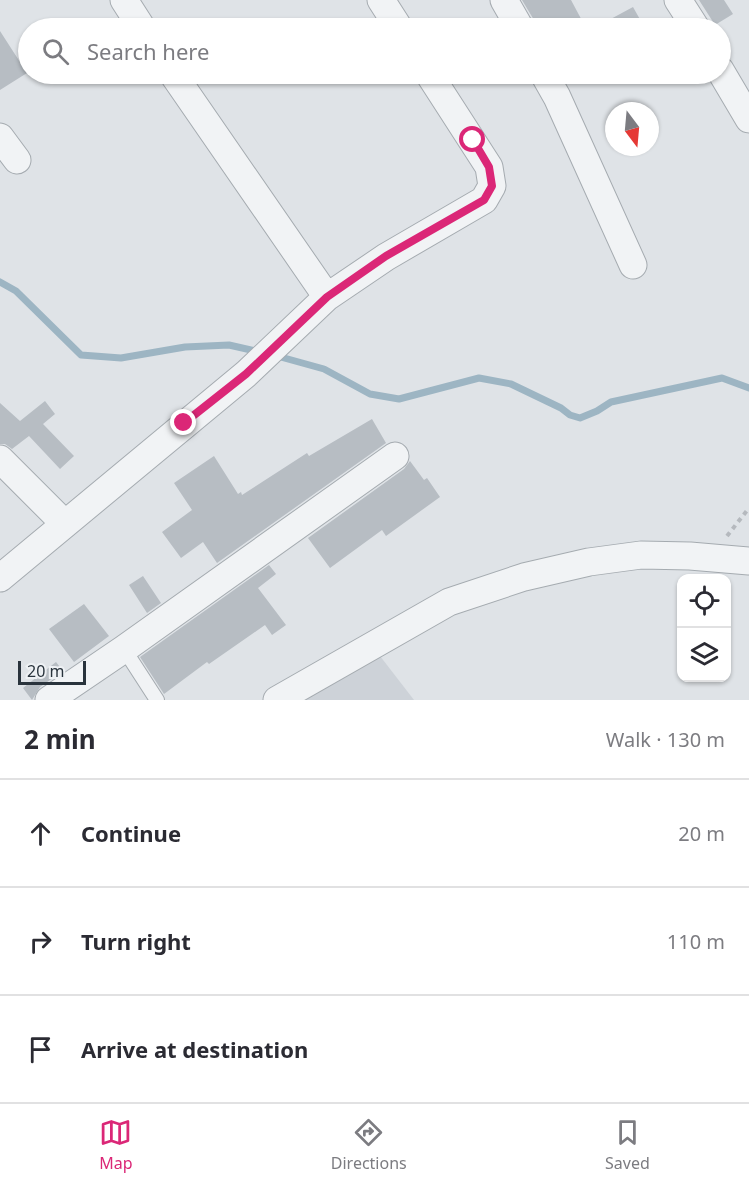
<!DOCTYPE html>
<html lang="en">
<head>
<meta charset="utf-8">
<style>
	:root { --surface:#fff; --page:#f2f2f3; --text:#2b2b33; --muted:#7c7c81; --line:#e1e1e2; --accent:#db2777 }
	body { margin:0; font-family:"Noto Sans",sans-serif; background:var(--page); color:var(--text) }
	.controls { position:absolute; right:18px; bottom:18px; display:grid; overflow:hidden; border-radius:12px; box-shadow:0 2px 4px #0004 }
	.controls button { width:54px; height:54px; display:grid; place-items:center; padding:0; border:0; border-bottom:2px solid var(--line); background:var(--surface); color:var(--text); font:30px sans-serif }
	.compass { position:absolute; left:605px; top:102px; width:54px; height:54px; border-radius:50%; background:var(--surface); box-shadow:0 2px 4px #0004; rotate:164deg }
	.scale { position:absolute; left:18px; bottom:15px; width:68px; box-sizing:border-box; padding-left:6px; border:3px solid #29333c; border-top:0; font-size:16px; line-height:21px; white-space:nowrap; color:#29333c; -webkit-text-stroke:4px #eef1f4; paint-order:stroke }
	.stop { position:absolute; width:18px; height:18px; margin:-14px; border:4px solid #db2777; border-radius:50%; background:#fff }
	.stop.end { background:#db2777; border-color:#fff; box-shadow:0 2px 6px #0008 }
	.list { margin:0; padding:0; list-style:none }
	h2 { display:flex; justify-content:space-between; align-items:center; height:78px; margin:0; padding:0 24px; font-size:26px }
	h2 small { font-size:20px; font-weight:400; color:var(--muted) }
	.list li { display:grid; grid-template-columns:39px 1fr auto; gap:18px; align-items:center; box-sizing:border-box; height:108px; padding:0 24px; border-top:2px solid var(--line) }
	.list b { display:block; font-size:22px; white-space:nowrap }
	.list em { font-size:20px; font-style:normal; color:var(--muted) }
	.icon { flex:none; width:33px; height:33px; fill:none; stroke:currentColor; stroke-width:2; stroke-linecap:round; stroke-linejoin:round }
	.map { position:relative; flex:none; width:749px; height:700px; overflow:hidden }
	.search { position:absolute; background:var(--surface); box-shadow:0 2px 4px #0004; left:18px; right:18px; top:18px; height:66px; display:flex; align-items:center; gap:15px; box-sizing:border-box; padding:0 21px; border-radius:33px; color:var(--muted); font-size:22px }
	.sheet { height:402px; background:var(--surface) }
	nav { display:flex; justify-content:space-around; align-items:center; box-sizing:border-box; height:84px; border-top:2px solid var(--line); background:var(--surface); font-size:16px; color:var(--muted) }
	nav a { display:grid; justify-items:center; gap:3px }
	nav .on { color:var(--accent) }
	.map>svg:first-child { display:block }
</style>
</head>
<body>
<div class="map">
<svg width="749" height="700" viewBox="0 0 749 700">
	<rect width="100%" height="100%" fill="#dfe3e7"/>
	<path fill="#cdd2d8" d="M380,656L414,700H302Z"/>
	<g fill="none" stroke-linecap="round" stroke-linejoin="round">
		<path stroke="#9db5c3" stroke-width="7" d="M0,282L16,291L81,355L121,358L185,347L229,345L260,352
			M277,356L324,369L370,394L399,399L479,378L511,384L561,408L570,415L580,418L597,411L611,402L722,378L749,388"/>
	</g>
	<path fill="#b7bdc3" d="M522,0H571L586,28H536L534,20Z
		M699,0H724L733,14L715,25Z
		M633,7L642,23L632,28H594Z
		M0,31L27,73L0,90Z
		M45,401L55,414L43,424L74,456L60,469L29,436L12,449L5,444H0V403L20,421Z
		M372,419L386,443L217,563L203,542L181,558L162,532L192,510L174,483L214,456L238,494L241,492L242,495L307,453L309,456Z
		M410,461L424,480L427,478L440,497L386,536L382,530L330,568L308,538L404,469Z
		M269,565L276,574L258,588L286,625L272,635L265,625L209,664L207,662L164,694L140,657Z
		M143,576L161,603L147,613L129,585Z
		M84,604L109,636L74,662L49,629Z
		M56,662L63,671L40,687L32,700L23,688Z"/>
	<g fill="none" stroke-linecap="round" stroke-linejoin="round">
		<g stroke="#a5abb0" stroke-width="16">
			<path id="service" d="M124,649L157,700"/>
		</g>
		<g stroke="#a5abb0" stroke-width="29">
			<path id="minor" d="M124,0L142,28
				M381,0L399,28
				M504,0L520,28
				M678,0L696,28
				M720,70L749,119
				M544,74L557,97L633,265
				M0,137L17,160
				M327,297L386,257L484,200L492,186L489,167L429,74
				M0,459L65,524
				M0,578L246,374L327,297L173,74
				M49,700L124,649L395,456
				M277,700L449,602L524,577L589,562L641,555L690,556L749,561"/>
		</g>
		<path stroke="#b5b9be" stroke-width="4" stroke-dasharray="4.5 4.5" stroke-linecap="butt" d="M727,536L749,508"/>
		<use href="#service" stroke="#f1f3f5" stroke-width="14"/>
		<use href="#minor" stroke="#f1f3f5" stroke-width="27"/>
	</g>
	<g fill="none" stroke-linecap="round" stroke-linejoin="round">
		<path stroke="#db2777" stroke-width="8" d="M184,423L246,374L327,297L386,256L484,200L492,186L489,167L473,140"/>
	</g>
</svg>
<div class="controls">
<button><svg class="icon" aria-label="locate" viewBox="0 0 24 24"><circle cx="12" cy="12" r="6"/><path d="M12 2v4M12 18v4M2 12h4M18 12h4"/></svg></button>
<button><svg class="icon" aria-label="layers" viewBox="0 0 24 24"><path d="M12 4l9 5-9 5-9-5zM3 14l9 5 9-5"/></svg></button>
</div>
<svg class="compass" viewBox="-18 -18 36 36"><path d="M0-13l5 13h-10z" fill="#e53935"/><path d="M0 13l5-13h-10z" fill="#7c7c81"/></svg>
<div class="scale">20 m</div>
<div class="stop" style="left:473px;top:140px"></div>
<div class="stop end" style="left:184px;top:423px"></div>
<div class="search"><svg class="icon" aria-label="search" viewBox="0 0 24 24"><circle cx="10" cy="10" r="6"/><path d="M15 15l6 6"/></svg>Search here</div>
</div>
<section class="sheet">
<h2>2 min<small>Walk · 130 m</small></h2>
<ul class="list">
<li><svg class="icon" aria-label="ahead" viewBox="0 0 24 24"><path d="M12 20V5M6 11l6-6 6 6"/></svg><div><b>Continue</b></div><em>20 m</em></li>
<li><svg class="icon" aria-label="right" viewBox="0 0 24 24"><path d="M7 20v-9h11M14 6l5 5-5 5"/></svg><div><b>Turn right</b></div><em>110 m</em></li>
<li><svg class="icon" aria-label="arrive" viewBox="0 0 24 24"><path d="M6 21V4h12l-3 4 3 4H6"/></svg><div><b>Arrive at destination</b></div></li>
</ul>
</section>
<nav>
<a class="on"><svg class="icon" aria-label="map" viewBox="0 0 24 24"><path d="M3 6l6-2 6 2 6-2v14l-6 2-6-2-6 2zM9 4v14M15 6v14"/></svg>Map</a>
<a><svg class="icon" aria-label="directions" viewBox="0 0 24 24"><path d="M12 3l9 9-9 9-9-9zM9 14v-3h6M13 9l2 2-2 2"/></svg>Directions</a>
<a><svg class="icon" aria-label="saved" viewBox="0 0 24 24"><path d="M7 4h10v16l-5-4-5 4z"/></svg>Saved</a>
</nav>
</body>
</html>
